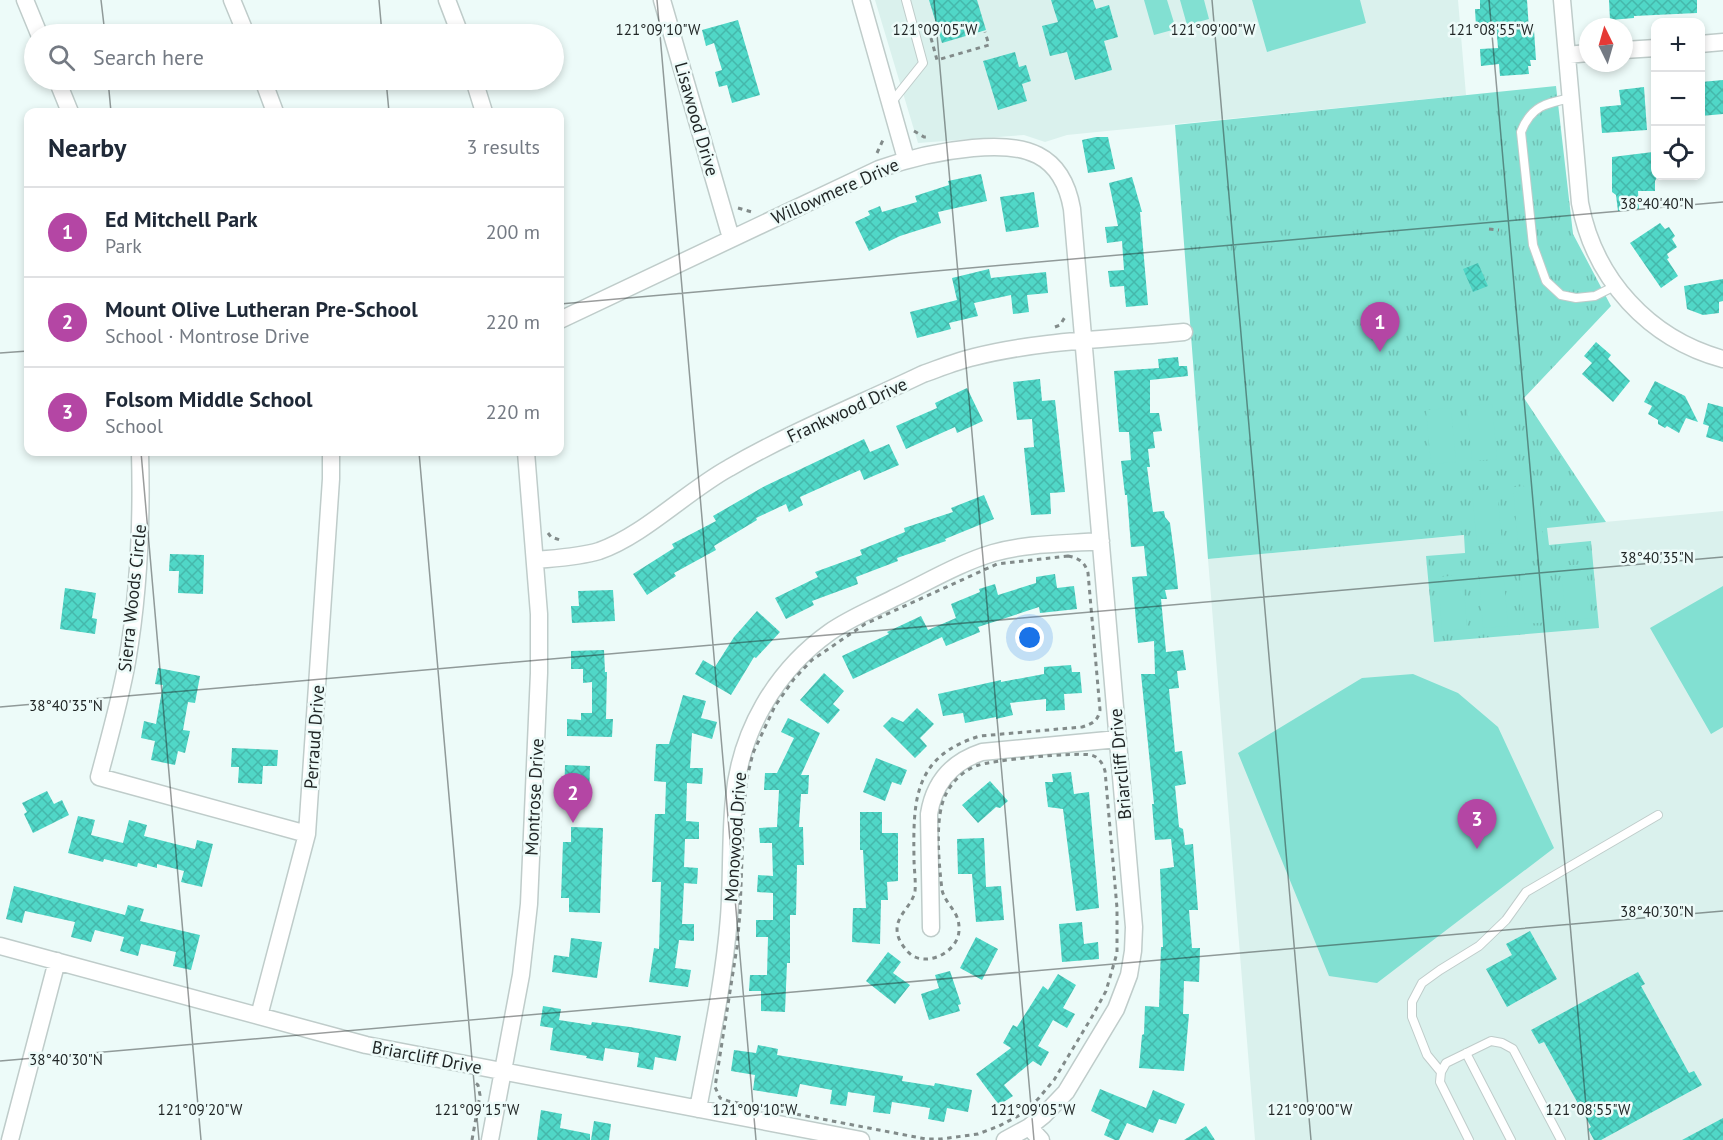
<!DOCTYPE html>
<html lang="en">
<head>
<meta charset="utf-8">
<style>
	:root { --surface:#fff; --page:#f2f2f3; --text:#1f2937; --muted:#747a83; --line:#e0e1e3; --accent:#b446a4 }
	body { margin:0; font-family:"PT Sans",sans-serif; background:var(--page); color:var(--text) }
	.controls { position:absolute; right:18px; top:18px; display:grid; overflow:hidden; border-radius:12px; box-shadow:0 3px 9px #0003 }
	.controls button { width:54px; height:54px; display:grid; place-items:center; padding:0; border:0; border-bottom:2px solid var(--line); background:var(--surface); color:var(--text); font:30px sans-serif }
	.compass { position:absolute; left:1579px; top:18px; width:54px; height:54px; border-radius:50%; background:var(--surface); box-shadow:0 3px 9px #0003; rotate:355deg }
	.you { position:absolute; left:1030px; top:638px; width:21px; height:21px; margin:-15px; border:4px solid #fff; border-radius:50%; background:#1a73e8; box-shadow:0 0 0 9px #1a73e833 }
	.badge { display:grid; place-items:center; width:39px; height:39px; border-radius:50%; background:var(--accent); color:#fff; font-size:20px; font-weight:700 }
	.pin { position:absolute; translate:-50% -50px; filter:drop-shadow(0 2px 3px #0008) }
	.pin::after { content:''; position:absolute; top:32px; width:21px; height:18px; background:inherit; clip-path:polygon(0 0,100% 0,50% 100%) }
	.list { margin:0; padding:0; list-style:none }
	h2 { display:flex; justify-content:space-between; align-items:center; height:78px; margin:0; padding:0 24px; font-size:26px }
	h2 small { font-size:20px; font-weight:400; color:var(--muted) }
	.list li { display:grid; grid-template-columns:39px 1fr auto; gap:18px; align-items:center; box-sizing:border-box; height:90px; padding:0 24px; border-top:2px solid var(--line) }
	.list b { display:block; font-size:22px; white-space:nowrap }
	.list p { margin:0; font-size:20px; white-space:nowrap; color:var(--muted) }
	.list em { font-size:20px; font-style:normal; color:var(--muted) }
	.icon { flex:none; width:33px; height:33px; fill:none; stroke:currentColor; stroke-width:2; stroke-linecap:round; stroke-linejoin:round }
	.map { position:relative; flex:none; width:1723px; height:1140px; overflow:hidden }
	.search { position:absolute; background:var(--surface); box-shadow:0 3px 9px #0003; left:24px; top:24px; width:540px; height:66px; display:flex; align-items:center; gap:15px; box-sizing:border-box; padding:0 21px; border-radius:33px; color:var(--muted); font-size:22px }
	.panel { position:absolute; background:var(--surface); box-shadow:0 3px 9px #0003; left:24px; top:108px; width:540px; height:348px; border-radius:12px }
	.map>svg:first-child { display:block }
</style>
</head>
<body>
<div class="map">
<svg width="1723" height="1140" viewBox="0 0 1723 1140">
	<defs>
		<pattern id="grass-tufts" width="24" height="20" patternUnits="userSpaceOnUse" patternTransform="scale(1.5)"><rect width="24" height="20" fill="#82e0d2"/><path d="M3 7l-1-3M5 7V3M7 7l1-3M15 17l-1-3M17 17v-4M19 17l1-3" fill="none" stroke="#70c0b4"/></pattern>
		<pattern id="building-cross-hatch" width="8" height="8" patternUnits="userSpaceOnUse" patternTransform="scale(1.5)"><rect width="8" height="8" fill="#50d7c7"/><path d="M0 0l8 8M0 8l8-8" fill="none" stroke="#45b8ab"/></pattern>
	</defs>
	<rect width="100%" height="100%" fill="#edfbf9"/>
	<path fill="#daf1ed" d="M875,0H1458L1466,95L1067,135L1045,142L1024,135L918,143Z
		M1723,511V1140H1255L1208,559Z"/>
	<path fill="url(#grass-tufts)" d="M1556,86L1573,234L1611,306L1524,398L1606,522L1547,528L1549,545L1591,541L1599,628L1434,642L1426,556L1465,553L1464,535L1208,559L1175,125Z"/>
	<path fill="#82e0d2" d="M1144,0H1167L1176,29L1154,35Z
		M1180,0H1204L1209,19L1187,25Z
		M1252,0H1360L1366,23L1267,52Z
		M1492,404L1497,459L1472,461L1467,406Z
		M1451,408L1456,462L1431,464L1426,410Z
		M1538,485L1543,539L1518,542L1513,487Z
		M1497,489L1502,543L1477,545L1472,491Z
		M1586,564L1591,618L1566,621L1561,566Z
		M1545,568L1550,622L1525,624L1520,570Z
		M1503,571L1508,626L1483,628L1479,574Z
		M1463,575L1467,629L1442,631L1438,577Z
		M1723,586V727L1711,734L1650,628Z
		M1413,674L1458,693L1498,727L1554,848L1377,983L1329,976L1238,753L1362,678Z"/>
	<path fill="url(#building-cross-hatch)" d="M929,0H977L986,30L942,43Z
		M1051,0H1093L1096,9L1109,5L1118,37L1104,41L1112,70L1075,80L1067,52L1050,56L1042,26L1058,22Z
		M1480,0H1527L1529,30H1534L1536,60H1530L1531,66H1528L1529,74L1500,76L1499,64L1481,66L1480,49L1498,48L1496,24L1476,26L1475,9H1480Z
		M1609,0H1697V13L1634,16V18L1610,20Z
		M738,20L760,95L732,103L727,85L719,87L715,72L722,70L714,43L706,46L702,30Z
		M1015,52L1019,67L1026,65L1031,81L1022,84L1027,101L998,110L983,61Z
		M1723,80V114L1701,116V82Z
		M1644,87L1647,130L1602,133L1600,107L1621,105L1619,90Z
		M1096,137H1108L1115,169L1088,173L1082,140Z
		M1653,152L1657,177L1655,181V191H1638L1639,209L1618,211L1616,195L1612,192V157Z
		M981,174L987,201L938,212L941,223L900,236L869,251L855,222L870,215L868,211L880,206L882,212L917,202L915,196L949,185L948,181Z
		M1132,177L1142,212H1140L1148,305L1126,307L1124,286L1110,287L1108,271L1124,270L1122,241L1107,243L1105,227L1118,226L1109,183Z
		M1034,192L1039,227L1006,232L1000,197Z
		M1660,223L1665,229L1669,227L1675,236L1672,239L1677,247L1667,254L1669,258L1667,259L1678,276L1661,288L1630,243Z
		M1478,263L1488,286L1473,292L1463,269Z
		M989,269L991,278L1046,272L1048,293L1027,295L1029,312L1013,314L1011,295L974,303L978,316L949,323L951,329L917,338L910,312L957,300L952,278Z
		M1723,279V301L1719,302V313L1703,315L1687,309L1684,286Z
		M1596,342L1611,355L1608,359L1630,381L1613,402L1582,374L1592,363L1584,356Z
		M1178,357L1179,366H1187L1188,376L1150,380V413H1159L1162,431L1153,432L1155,448L1148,449L1150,467H1147L1153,512L1164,511L1165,517L1170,523L1175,560L1178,589L1165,590L1167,599H1161L1166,652L1183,650L1186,670L1177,671L1179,688L1169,689L1175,752L1182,751L1186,784L1175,786L1179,827L1183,829L1185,845L1193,844L1198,910H1189L1192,948H1200L1199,982L1184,981L1183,1014H1189L1184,1071L1139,1068L1142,1035L1144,1034L1145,1006L1159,1007L1161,947H1163L1160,869L1174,867L1171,839L1155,840L1152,804H1154L1141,674H1155L1154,641L1138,643L1132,577L1147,576L1144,546L1131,547L1127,495H1125L1121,461L1131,460L1129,432H1119L1114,371L1159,368L1158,359Z
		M1040,379L1042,401L1055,400L1065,492L1050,493L1051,514L1031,515L1024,448L1034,447L1032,419L1017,420L1013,382Z
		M1655,381L1685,396L1698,422L1686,418L1679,433L1667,426L1665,428L1658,424V420L1648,414L1652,406L1644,402Z
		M967,388L983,421L957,433L955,427L906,449L896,426L937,408L935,403Z
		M1708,403L1723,407V442L1706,437L1709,426L1703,424Z
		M864,439L870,452L889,444L899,465L864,480L860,470L800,497L803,505L789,512L786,504L756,518L757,520L714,546L716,550L674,573L676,576L647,595L633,574L674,548L672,544L716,521L713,516L765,486Z
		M984,495L994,519L945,539L946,541L897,558L898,561L856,577L858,584L812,601L814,605L786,619L775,598L818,577L815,572L862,555L860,550L905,532L904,528L953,512L951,508Z
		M170,554L204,555L203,594L178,593L179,571H169Z
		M1055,574L1057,588L1074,586L1077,609L1040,613L1039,607L978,627L980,632L946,646L942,637L853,679L842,656L889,634L887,632L921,616L928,630L956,618L951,604L980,592L979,589L995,584L998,595L1036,583V577Z
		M65,588L96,593L92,618L97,619L95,634L60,629Z
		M613,590L615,621L572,623L571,606H579L578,591Z
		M757,611L780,632L756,658L754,657L731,695L695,674L703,660L715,667L734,637Z
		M604,650L605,672H607L606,719H613L612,737L567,736V719L581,720V713H592V682L583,683V669H571V651Z
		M1071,665L1072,672H1080L1082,693L1064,694L1065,710L1046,711V699L1010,703L1013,715L996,719V717L965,723L963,713L943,716L938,694L1001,680V682L1044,674V667Z
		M158,668L200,676L195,703L188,702L183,730L190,731L185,753L178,751L175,765L151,760L155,741L141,738L144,721L156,724L163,685L155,684Z
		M824,673L844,691L833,704L840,710L828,724L800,700Z
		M683,695L706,701L701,718L717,722L712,739L692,733L690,768H703L702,784L687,783L686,821L699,822V839H685L684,867L698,868L697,884L684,883L682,924H694V941L679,940L675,968L691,970L688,987L649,982L654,948L659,949L661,882H652L655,814H665L666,782L654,781L656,744H669Z
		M917,708L934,724L920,738L927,746L915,758L883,726L892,717L903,722Z
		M788,718L820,733L801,775H809L808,794H801L799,827H803L804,865H797L796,915H790V963H787L785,1012L761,1011V991H749L750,975H767L768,937H756V920H773V893L757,892L758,875L773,876L772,843H760L759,828L777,827L779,790H764L765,773H777L794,738L781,732Z
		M232,748L278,750L277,766H263L262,784L238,783L239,767H231Z
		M876,758L907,770L901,785L892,782L885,801L863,792Z
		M565,765L590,766L589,801L564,800Z
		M1071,772L1074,794L1089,792L1099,908L1076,911L1063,809L1048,807L1045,782H1053L1052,774Z
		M990,781L1008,801L1000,808L996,807L978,823L962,805Z
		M47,791L54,804L62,800L69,815L33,833L24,814L27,812L22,803Z
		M860,812H882V833H898V881L887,882L888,900H881L880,944L852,942L853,908H866L863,850H860Z
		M78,816L95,820L91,835L123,843L129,820L147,825L144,836L195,849L197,840L213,844L202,887L181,882L184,871L157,864V868L138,863L137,867L104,859L103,862L68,853Z
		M571,827L603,828L600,913L569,912V898H561L563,842H571Z
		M984,838L986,887L1001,886L1004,920L976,922L972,874H958L957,839Z
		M14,886L125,915L128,905L144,909L140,921L200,935L191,970L173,966L176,952L141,944L138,956L120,951L124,937L95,930L91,942L71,937L75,922L25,911L22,923L6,919Z
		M1082,922L1084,944L1098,942L1099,959L1062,962L1059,924Z
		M1530,931L1557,979L1507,1007L1486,969L1512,955L1506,944Z
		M976,937L998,949L982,980L960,968Z
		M571,938L602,942L597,978L552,972L554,955L569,957Z
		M888,952L901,962L893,973L910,985L895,1004L866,981Z
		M950,971L961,1004L958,1005L960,1011L929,1020L921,994L939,988L935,975Z
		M1638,972L1645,984L1641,986L1689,1073L1694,1071L1702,1085L1601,1140H1594L1588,1129L1591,1127L1544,1042L1539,1044L1531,1030Z
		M1058,974L1076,985L1063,1008L1075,1014L1067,1028L1053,1020L1038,1046L1049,1052L1041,1066L1033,1061L1004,1085L1013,1096L999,1105L976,1074L1011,1048L1003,1043L1013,1025L1017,1027L1043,986L1048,990Z
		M543,1006L561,1009L559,1020L591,1025L592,1022L630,1027L681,1036L676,1061L655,1057L653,1070L637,1067L639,1053L605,1048L603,1061L586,1058L587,1056L550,1050L553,1028L540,1026Z
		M758,1045L778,1049L777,1055L903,1076L902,1081L934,1086L935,1083L972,1090L968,1112L947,1108L944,1122L928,1119L930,1108L892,1102L890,1114L873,1112L875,1096L848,1092L846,1106L830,1104L832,1090L800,1084L797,1097L753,1090L755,1075L731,1071L734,1050L756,1053Z
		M1100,1089L1146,1108L1153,1090L1185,1104L1176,1124L1159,1119L1153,1133L1127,1123L1119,1140H1115L1104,1135L1110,1120L1091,1111Z
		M541,1110L562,1114L560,1128L590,1134V1140H537Z
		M1723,1118V1140H1682Z
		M594,1121L611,1124L609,1140H591Z
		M1206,1126L1215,1140H1184Z"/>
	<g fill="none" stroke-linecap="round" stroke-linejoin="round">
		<g stroke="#bfccca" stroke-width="10">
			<path id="lane" d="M1571,98C1546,103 1531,106 1521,132L1533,245L1546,281L1561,295L1576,298L1595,296L1615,286
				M891,103L923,63L906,0
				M1466,1053L1511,1140
				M1441,1072L1427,1055L1412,1017V1002L1422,983L1440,970L1479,946L1506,920L1526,892L1658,815
				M1469,1140L1440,1082L1441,1072L1446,1063L1491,1041L1502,1043L1513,1049L1561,1140"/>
		</g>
		<g stroke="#bfccca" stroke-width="19">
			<path id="street" d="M25,0L39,34
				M232,0L246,34
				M447,0L460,34
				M662,0L731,238
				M861,0L906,159
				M1562,0L1580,203C1594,279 1649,339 1723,359
				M1700,44L1723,42
				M1624,50L1656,48
				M1567,55L1588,53
				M57,80L70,112
				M263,80L275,112
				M474,80L484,112
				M560,320L879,169C910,158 940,151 973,148C1024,143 1062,152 1072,209L1134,927L1133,951L1129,975L1116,1009L1066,1092L1044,1115L1029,1127L1005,1140
				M140,452C142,522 139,592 127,662C120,701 109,739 99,777L307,834
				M536,560C557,558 579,557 599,551C643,536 687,491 729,468C791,432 858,405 923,374C940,368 957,361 974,357C1040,340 1116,339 1184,332
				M931,928L929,814C934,783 952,762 982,752L1118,739
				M0,946L366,1045L861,1140
				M259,1016L307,834L331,479V452
				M698,1109C710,1045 724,982 729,917C732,878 730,838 734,799C740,732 775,671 830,632C850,618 873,609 894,598C926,583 959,563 993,553C1027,543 1066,544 1101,541
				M1029,1127L1041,1140
				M10,1140L57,961
				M490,1140L521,975L529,904L539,673V614L526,452"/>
		</g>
		<path stroke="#828b8a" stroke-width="3" stroke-dasharray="4.5 4.5" stroke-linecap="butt" d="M931,38L937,60L989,45L985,32
			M914,131L924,137H929
			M877,153L883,140
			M738,208L752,212
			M1489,229L1499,230
			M1055,327L1060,325L1065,317
			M548,533L551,537L563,541
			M1068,556C1079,558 1085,562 1088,573L1100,710C1098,721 1092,724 1082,727L980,736C914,756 913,799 914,859C914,869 916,881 915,891C912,909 889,918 900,941C903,946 909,955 915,957C933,965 959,949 959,930C960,911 946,906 942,890C939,864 934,817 946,794C952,782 963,771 976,766C990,760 1075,752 1091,755C1099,757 1103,764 1105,771L1117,908V953L1106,991L1093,1015L1054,1080L1038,1099L1022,1114L999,1126L978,1134L941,1139H926L728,1101L720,1098L715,1087L737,947L740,913L744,805L747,778L753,753L775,706L794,679L812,660L865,624L997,564Z
			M472,1140L480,1095L478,1085L474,1082"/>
		<use href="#lane" stroke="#fff" stroke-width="8"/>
		<use href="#street" stroke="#fff" stroke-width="16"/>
	</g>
	<path fill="none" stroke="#1f2424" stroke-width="1.5" stroke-opacity="0.45" d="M101,0L105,34M379,0L382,34M657,0L756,1140M934,0L1034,1140M1212,0L1311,1140M1489,0L1589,1140M108,80L111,112M386,80L389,112M560,304L1723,202M0,353L28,351M141,452L201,1140M419,452L479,1140M0,707L1723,557M0,1061L1723,911"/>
	<g text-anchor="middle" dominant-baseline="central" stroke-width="5" stroke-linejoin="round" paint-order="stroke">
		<g font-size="18" fill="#1f2424" stroke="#edfbf9">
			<text transform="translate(697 119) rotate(74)">Lisawood Drive</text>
			<text transform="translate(835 191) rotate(-24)">Willowmere Drive</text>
			<text transform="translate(847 410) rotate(-25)">Frankwood Drive</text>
			<text transform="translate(132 598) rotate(-84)">Sierra Woods Circle</text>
			<text transform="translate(314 737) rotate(-86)">Perraud Drive</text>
			<text transform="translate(1120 764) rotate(-95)">Briarcliff Drive</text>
			<text transform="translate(534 797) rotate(-87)">Montrose Drive</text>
			<text transform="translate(735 837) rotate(-86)">Monowood Drive</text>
			<text transform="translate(427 1057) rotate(11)">Briarcliff Drive</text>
		</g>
	</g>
	<g font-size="15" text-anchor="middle" fill="#1f2424" stroke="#edfbf9" stroke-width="5" stroke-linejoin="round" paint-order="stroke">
		<text x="658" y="35">121°09'10"W</text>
		<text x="935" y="35">121°09'05"W</text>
		<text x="1213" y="35">121°09'00"W</text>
		<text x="1491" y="35">121°08'55"W</text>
		<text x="1657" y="209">38°40'40"N</text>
		<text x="1657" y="563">38°40'35"N</text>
		<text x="66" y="711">38°40'35"N</text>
		<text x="1657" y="917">38°40'30"N</text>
		<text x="66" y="1065">38°40'30"N</text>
		<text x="200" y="1115">121°09'20"W</text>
		<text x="477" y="1115">121°09'15"W</text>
		<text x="755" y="1115">121°09'10"W</text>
		<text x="1033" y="1115">121°09'05"W</text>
		<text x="1310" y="1115">121°09'00"W</text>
		<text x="1588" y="1115">121°08'55"W</text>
	</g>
</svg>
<div class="controls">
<button>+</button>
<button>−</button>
<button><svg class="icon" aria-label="locate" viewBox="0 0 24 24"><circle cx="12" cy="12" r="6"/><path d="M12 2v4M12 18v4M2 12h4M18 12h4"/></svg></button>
</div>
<svg class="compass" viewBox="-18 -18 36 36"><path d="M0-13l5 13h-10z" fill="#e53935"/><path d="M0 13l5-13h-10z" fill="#747a83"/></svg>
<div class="you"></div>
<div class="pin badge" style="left:1380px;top:352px">1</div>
<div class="pin badge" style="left:573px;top:823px">2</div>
<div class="pin badge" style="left:1477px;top:849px">3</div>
<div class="search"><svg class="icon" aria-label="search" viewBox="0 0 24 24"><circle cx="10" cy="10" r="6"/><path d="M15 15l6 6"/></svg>Search here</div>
<section class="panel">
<h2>Nearby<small>3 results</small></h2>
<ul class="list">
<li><span class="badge">1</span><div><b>Ed Mitchell Park</b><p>Park</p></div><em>200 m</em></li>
<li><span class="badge">2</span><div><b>Mount Olive Lutheran Pre-School</b><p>School · Montrose Drive</p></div><em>220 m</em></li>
<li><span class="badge">3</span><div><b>Folsom Middle School</b><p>School</p></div><em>220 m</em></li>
</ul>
</section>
</div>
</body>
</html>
